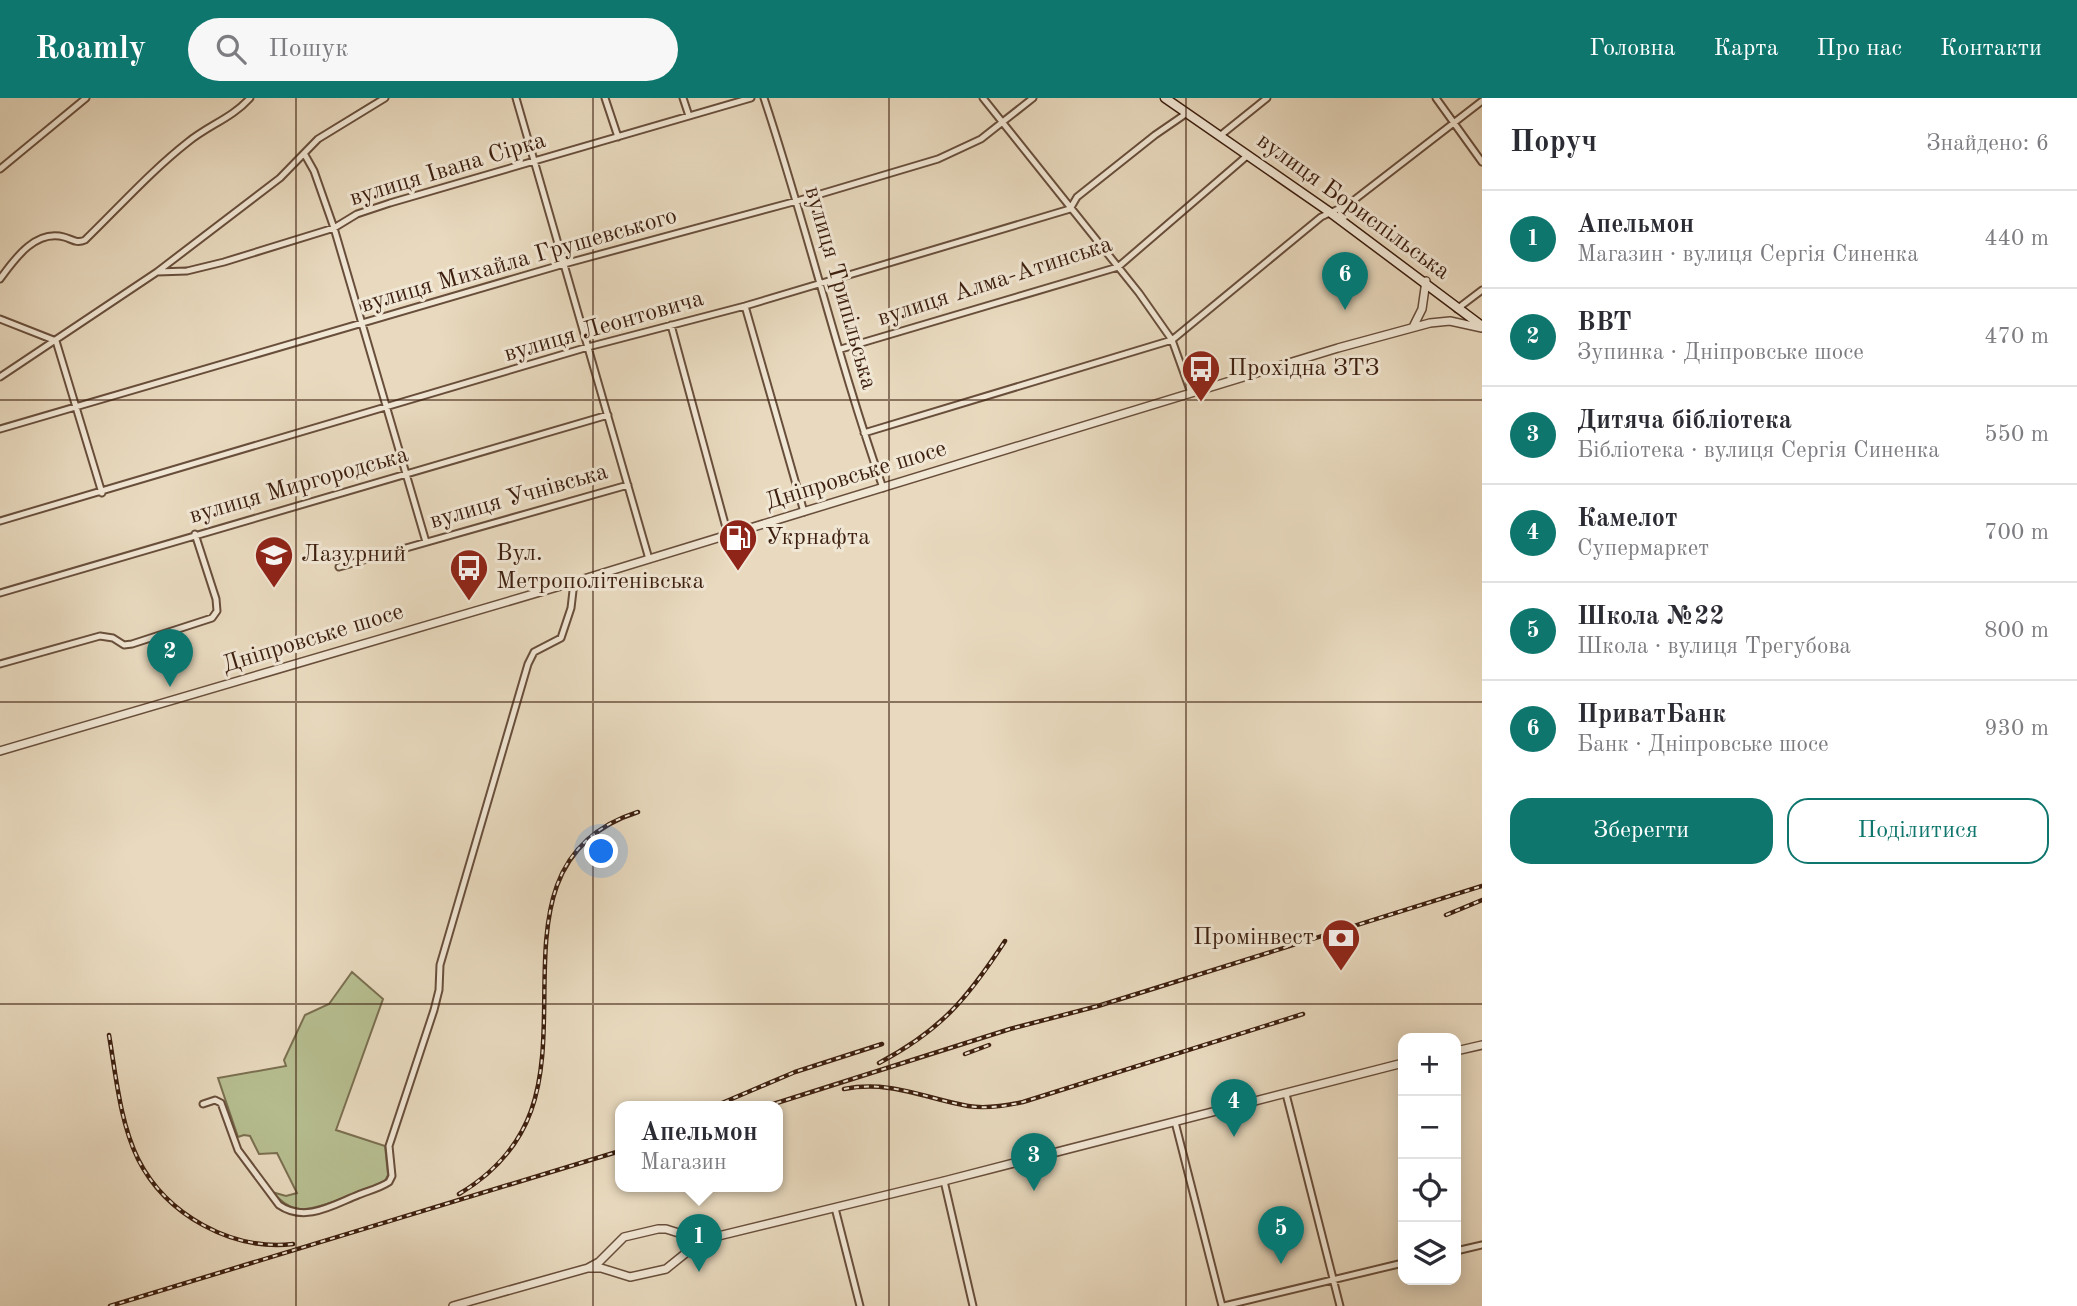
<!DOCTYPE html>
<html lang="uk">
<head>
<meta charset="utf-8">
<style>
	:root { --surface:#fff; --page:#f7f7f7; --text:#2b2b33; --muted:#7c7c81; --line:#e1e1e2; --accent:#0f766e }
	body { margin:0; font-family:"Old Standard TT",serif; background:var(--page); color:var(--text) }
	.controls { position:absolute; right:21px; bottom:21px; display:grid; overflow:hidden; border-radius:14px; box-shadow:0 4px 18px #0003 }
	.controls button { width:63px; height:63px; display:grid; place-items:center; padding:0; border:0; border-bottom:2px solid var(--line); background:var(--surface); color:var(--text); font:35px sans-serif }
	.you { position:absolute; left:602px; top:754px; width:24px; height:24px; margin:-18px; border:5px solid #fff; border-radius:50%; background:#1a73e8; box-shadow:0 0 0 10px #1a73e833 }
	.badge { display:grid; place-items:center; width:46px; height:46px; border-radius:50%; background:var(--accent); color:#fff; font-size:23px; font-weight:700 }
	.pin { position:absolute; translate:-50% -58px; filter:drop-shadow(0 2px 4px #0008) }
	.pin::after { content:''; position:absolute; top:37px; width:24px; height:21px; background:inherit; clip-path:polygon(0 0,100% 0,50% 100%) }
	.popup { position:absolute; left:615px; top:1003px; width:168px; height:91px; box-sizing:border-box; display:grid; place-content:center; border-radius:14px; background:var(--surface); filter:drop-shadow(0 2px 5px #0005); font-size:23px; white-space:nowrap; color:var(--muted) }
	.popup b { font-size:26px; color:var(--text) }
	.popup::after { content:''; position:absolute; left:50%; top:100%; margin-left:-14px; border:14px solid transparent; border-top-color:var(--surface) }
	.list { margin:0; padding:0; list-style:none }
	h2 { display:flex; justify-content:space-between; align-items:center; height:91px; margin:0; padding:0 28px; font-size:30px }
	h2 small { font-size:23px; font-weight:400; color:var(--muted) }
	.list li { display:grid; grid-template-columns:46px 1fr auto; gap:21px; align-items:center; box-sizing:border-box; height:98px; padding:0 28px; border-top:2px solid var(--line) }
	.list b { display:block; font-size:26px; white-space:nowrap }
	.list p { margin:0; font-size:23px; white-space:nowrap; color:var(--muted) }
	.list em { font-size:23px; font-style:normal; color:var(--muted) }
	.actions { display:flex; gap:14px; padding:21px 28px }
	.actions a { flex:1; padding:16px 0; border:2px solid var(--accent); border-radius:21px; text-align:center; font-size:24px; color:var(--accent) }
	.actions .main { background:var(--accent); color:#fff }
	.icon { flex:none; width:38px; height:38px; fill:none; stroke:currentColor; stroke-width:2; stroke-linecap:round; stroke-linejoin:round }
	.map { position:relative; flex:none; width:1482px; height:1208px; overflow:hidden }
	header { display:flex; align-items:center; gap:42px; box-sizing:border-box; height:98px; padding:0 35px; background:var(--accent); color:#fff }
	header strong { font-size:33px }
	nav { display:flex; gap:38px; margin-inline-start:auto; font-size:24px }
	.search { width:490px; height:63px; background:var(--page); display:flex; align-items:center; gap:18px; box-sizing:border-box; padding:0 24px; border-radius:38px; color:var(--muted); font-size:26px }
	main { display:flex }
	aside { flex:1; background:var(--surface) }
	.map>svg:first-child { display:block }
</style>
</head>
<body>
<header>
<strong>Roamly</strong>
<div class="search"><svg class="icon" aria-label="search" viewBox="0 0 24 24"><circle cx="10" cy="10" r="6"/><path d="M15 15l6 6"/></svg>Пошук</div>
<nav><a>Головна</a><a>Карта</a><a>Про нас</a><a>Контакти</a></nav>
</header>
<main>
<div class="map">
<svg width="1482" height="1208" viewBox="0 0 1482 1208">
	<rect width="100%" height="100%" fill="#e9dabf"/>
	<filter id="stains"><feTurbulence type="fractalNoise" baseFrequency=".00286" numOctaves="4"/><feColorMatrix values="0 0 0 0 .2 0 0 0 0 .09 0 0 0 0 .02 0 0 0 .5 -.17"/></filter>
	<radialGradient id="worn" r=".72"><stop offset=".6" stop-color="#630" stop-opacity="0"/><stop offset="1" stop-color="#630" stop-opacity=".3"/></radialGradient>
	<path fill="#b7bf91" stroke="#7a6f50" stroke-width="2" d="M352,874L383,901L336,1032L385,1048L388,1077L384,1085C365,1091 318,1113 300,1111C288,1110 280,1102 272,1094L286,1098L297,1095L277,1055L259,1056L250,1038L244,1037L238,1039L218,980L286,968L284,962L305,917L329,906Z"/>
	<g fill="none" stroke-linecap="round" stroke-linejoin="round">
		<g stroke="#684e3b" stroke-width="9">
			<path id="minor" d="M516,0L649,461
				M605,0L618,39
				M683,0L689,18
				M764,0C807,129 838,262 883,390
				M983,0L1139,195L1172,242L1191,295
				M1436,0L1482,64
				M1221,37L1267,0
				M305,57L314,73L334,130L426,444
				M0,71L86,0
				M157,174L187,173L224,164L334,130L357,116L390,105L751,0
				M0,181C14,162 35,131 64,139C72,141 76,146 85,142C119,109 151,73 188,44C209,27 232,20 250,0
				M745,208L804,414
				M1457,211L1482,192
				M0,221L56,243L102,395
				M671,227L728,437
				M841,251L1118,169L1248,57
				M0,279L157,174L280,80L318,41L385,0
				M0,331L564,166L797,103L938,61L981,41L1033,0
				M864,335L1172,242L1321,119L1349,106L1482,3
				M0,423L588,249L745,208L1070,111L1077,99L1155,37L1187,15
				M339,469L628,387
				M0,495L608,317
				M0,566L100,538L113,540L124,547L132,546L212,520L217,513L216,501L195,436
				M1286,996L1340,1208
				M203,1006L215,1002L221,1005L238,1052L279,1107C305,1125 333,1107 358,1097C368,1093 380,1090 389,1084L392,1078L389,1048L434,912L439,892L440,867L528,566L534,554L561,540L571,510L574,484
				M1175,1024L1222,1208
				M944,1083L973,1208
				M835,1110L860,1208
				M1456,1153L1482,1147
				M1224,1208L1403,1165"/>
		</g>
		<g stroke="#684e3b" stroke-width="10">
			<path id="tertiary" d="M1413,229L1422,211L1426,183
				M0,653L574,484L1338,250L1430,225L1450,223L1482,230
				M1456,953L1482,947
				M588,1170H601L630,1179L666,1171L702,1142L944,1083L1403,965
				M453,1208L588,1170L599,1164L624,1139L658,1131H666L701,1142"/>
		</g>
		<g stroke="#3d1f0f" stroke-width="11">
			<path id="secondary" d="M1165,0L1331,115L1482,228"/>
		</g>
		<use href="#minor" stroke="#f1e7d5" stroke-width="5"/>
		<use href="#tertiary" stroke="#f1e7d5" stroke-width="7"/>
		<use href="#secondary" stroke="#f1e7d5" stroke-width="8"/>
		<g stroke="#3d1f0f" stroke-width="4.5">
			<path id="rail" d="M1446,817L1482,802
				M109,937C116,978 120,1024 138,1061C166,1117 232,1153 293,1146
				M965,956L989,947
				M879,965C941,932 967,901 1005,843
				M844,991C890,982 924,1000 968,1008C986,1011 1005,1008 1023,1004L1303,916
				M715,1008L795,974L882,946
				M767,1008L1010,931L1098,908L1482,788
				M459,1096C491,1077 518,1049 531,1013C568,911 499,758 638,714
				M110,1208L620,1053"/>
		</g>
		<use href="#rail" stroke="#f1e7d5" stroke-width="2" stroke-dasharray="5" stroke-linecap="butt"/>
	</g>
	<path fill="none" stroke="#3d1f0f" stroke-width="2" stroke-opacity="0.55" d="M296,0V1208M593,0V1208M889,0V1208M1186,0V1208M0,302H1482M0,604H1482M0,906H1482"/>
	<defs>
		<g id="bus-pin" transform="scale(2.0125)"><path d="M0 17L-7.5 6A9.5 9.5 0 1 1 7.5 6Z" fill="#8f2418" stroke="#f1e7d5"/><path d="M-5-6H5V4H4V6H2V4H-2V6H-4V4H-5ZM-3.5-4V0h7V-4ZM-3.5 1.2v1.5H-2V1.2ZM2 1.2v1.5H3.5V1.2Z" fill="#fff"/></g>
		<g id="fuel-pin" transform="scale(2.0125)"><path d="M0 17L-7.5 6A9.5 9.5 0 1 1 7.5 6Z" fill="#8f2418" stroke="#f1e7d5"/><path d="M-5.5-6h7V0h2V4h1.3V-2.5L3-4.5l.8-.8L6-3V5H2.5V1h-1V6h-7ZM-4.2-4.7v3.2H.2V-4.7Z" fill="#fff"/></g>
		<g id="school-pin" transform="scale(2.0125)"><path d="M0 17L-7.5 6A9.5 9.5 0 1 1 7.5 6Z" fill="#8f2418" stroke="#f1e7d5"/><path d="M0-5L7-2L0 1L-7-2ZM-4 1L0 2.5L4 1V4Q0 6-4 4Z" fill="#fff"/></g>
		<g id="bank-pin" transform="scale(2.0125)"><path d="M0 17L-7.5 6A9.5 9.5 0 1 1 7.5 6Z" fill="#8f2418" stroke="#f1e7d5"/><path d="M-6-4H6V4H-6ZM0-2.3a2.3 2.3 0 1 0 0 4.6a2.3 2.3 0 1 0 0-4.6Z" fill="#fff"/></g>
	</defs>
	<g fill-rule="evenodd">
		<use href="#bus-pin" x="1201" y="271"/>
		<use href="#fuel-pin" x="738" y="440"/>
		<use href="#school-pin" x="274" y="457"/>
		<use href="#bus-pin" x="469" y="470"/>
		<use href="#bank-pin" x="1341" y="840"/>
	</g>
	<g text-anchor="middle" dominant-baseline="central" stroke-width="6" stroke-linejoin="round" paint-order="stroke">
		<g font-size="24" fill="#3d1f0f" stroke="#f1e7d5">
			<text transform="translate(448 72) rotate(-17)">вулиця Івана Сірка</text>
			<text transform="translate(1353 109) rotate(36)">вулиця Бориспільська</text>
			<text transform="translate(519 163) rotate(-16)">вулиця Михайла Грушевського</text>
			<text transform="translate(995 184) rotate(-18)">вулиця Алма-Атинська</text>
			<text transform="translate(840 190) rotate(74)">вулиця Трипільська</text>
			<text transform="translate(604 229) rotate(-16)">вулиця Леонтовича</text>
			<text transform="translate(856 378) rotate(-17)">Дніпровське шосе</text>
			<text transform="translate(299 388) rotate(-16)">вулиця Миргородська</text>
			<text transform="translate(519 399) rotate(-16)">вулиця Учнівська</text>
			<text transform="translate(313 541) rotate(-17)">Дніпровське шосе</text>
		</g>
		<g font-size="24" fill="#3d1f0f" stroke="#f1e7d5" text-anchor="start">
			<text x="1228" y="271">Прохідна ЗТЗ</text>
			<text x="765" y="440">Укрнафта</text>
			<text x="496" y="456">Вул.<tspan x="496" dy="28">Метрополітенівська</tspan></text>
			<text x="301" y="457">Лазурний</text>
			<text x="1314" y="840" text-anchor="end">Промінвест</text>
		</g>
	</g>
	<rect width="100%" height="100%" filter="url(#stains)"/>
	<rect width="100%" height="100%" fill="url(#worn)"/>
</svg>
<div class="controls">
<button>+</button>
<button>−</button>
<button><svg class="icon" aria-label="locate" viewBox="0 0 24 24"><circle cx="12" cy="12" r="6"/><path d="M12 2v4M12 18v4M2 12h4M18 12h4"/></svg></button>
<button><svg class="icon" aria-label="layers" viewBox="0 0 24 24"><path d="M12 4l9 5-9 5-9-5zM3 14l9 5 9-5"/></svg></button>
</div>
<div class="you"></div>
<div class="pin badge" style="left:699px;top:1174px">1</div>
<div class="popup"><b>Апельмон</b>Магазин</div>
<div class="pin badge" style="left:170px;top:589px">2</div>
<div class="pin badge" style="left:1034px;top:1093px">3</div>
<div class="pin badge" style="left:1234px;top:1039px">4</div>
<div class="pin badge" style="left:1281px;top:1166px">5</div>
<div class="pin badge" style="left:1345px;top:212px">6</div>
</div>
<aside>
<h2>Поруч<small>Знайдено: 6</small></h2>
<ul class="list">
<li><span class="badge">1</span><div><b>Апельмон</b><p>Магазин · вулиця Сергія Синенка</p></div><em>440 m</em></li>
<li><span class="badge">2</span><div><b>ВВТ</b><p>Зупинка · Дніпровське шосе</p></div><em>470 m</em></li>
<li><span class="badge">3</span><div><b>Дитяча бібліотека</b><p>Бібліотека · вулиця Сергія Синенка</p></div><em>550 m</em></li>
<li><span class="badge">4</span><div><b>Камелот</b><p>Супермаркет</p></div><em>700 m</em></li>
<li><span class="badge">5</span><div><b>Школа №22</b><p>Школа · вулиця Трегубова</p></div><em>800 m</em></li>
<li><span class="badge">6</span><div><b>ПриватБанк</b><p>Банк · Дніпровське шосе</p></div><em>930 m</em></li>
</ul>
<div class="actions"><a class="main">Зберегти</a><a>Поділитися</a></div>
</aside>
</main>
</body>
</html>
